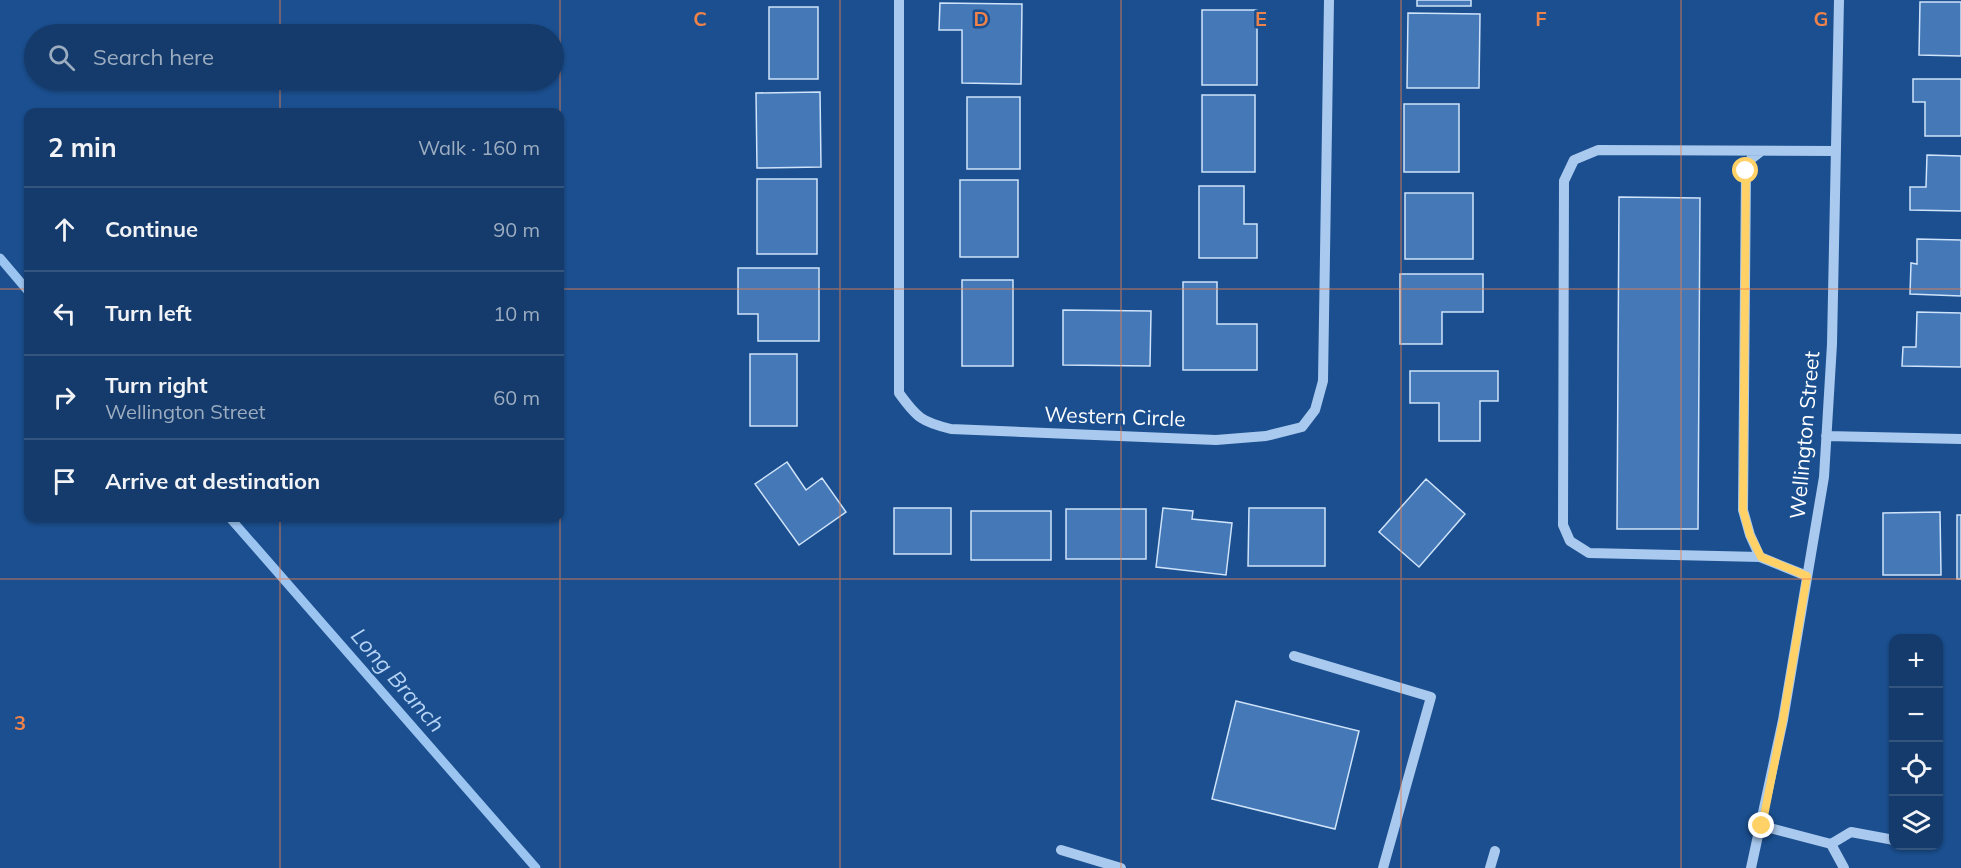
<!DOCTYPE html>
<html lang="en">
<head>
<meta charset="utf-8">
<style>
	:root { --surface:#143b6b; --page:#1d4271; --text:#f1f3f6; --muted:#9dadc1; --line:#33557e }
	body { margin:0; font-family:Mulish,sans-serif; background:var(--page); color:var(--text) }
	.controls { position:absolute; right:18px; bottom:18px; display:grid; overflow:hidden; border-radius:12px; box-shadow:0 2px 4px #0004 }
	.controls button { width:54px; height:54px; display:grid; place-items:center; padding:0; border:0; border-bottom:2px solid var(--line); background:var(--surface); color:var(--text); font:30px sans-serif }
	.stop { position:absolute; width:18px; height:18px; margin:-14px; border:4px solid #ffd166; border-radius:50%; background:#fff }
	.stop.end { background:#ffd166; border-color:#fff; box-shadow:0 2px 6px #0008 }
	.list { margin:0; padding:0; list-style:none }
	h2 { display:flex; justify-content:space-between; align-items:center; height:78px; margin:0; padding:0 24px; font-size:26px }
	h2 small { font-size:20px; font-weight:400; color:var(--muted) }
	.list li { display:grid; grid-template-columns:39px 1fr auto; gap:18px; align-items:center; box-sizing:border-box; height:84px; padding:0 24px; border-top:2px solid var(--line) }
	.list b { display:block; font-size:22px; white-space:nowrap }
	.list p { margin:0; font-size:20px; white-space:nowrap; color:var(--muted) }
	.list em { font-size:20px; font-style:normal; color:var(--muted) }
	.icon { flex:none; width:33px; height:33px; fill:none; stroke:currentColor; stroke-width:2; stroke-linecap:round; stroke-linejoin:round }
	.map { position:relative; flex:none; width:1961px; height:868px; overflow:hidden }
	.search { position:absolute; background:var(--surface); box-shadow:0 2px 4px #0004; left:24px; top:24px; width:540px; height:66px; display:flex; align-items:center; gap:15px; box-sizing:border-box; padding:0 21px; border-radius:33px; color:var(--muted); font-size:22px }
	.panel { position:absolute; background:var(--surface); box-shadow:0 2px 4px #0004; left:24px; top:108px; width:540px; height:414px; border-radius:12px }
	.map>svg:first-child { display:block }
</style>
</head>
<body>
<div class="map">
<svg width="1961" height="868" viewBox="0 0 1961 868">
	<rect width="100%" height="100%" fill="#1b4f8f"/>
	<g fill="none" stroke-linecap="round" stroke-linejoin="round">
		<path stroke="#9cc4f0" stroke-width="9" d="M0,258L28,291
			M230,518L536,868"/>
	</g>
	<path fill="#4478b7" stroke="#cfe3fa" stroke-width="1.5" d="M1417,0H1471V6H1417Z
		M1920,2H1961V56L1919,55Z
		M940,3L1022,4L1021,84L962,83V30H939Z
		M769,7H818V79H769Z
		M1202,10H1257V85H1202Z
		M1408,13L1480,14L1479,88H1407Z
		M1913,79H1961V136H1925V102H1913Z
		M820,92L821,167L757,168L756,93Z
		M1202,95H1255V172H1202Z
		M967,97H1020V169H967Z
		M1404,104H1459V172H1404Z
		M1927,155L1961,156V211L1910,210V187H1926Z
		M757,179H817V254H757Z
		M960,180H1018V257H960Z
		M1199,186H1244V224H1257V258H1199Z
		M1405,193H1473V259H1405Z
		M1619,197L1700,198L1698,529H1617Z
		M1917,239L1961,240V296L1910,294L1911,263L1917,264Z
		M738,268H819V341H758V314H738Z
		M1400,274H1483V312H1442V344H1400Z
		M962,280H1013V366H962Z
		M1183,282H1217V324H1257V370H1183Z
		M1063,310L1151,311L1150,366L1063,365Z
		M1917,312L1961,313V367L1902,366L1903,347H1916Z
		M750,354H797V426H750Z
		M1410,371H1498V401H1480V441H1439V403H1410Z
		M787,462L806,490L822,478L846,512L799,545L755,484Z
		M1426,479L1465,514L1419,567L1379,532Z
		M894,508H951V554H894Z
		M1163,508L1193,511L1192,519L1232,523L1226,575L1156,567Z
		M1249,508H1325V566H1248Z
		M1066,509H1146V559H1066Z
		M971,511H1051V560H971Z
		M1940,512L1941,575H1883V513Z
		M1957,515H1961V579H1957Z
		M1236,701L1359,731L1335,829L1212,799Z"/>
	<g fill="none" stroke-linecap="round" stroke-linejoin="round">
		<path stroke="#a9c9ee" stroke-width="10" d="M899,0V393C917,418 922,422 951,429L1216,440L1266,436L1302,427L1315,410L1323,381L1329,0
			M1760,152L1751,159L1746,171L1743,510L1750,535L1760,557
			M1826,436L1961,439
			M1807,576L1760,557L1589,553L1570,541L1563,525L1564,181L1574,160L1598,150L1836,151
			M1294,656L1431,697L1383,868
			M1762,826L1831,844L1844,868
			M1831,844L1851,832L1894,840
			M1061,850L1121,868
			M1490,868L1495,851
			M1751,868L1783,720L1824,477L1832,344L1839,0"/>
	</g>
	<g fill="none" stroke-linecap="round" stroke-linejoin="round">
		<path stroke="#ffd166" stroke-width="8" d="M1746,171L1743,510L1750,535L1761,557L1807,576L1783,720L1762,826"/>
	</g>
	<path fill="none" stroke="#ee8249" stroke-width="1.5" stroke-opacity="0.55" d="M280,0V34M560,0V868M840,0V868M1121,0V868M1401,0V868M1681,0V868M280,80V112M0,289H28M560,289H1961M280,518V868M0,579H1961"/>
	<g text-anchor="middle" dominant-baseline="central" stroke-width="5" stroke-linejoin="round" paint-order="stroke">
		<g font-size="21" fill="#fff" stroke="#1b4f8f">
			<text transform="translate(1115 416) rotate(2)">Western Circle</text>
			<text transform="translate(1804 435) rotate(-85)">Wellington Street</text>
		</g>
		<g font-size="22" font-style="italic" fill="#b5d3f5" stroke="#1b4f8f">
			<text transform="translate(398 680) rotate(49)">Long Branch</text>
		</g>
	</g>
	<g font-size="20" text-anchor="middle" font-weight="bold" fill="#ee8249" stroke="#1b4f8f" stroke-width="5" stroke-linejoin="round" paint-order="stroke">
		<text x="700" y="26">C</text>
		<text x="981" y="26">D</text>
		<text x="1261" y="26">E</text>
		<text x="1541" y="26">F</text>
		<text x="1821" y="26">G</text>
		<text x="20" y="730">3</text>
	</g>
</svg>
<div class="controls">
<button>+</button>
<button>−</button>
<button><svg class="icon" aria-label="locate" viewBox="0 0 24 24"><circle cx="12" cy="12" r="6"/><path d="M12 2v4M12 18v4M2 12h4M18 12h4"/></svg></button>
<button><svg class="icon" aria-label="layers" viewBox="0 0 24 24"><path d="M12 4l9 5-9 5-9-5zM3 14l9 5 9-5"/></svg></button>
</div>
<div class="stop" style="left:1746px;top:171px"></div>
<div class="stop end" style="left:1762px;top:826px"></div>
<div class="search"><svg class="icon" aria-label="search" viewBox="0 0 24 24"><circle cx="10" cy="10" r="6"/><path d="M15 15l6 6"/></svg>Search here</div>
<section class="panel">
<h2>2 min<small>Walk · 160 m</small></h2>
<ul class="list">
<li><svg class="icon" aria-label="ahead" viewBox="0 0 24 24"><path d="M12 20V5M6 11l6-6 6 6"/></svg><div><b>Continue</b></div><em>90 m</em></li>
<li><svg class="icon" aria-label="left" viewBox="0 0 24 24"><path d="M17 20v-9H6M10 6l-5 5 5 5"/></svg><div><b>Turn left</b></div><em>10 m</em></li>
<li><svg class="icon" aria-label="right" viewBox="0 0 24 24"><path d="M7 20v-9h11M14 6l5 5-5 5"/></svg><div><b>Turn right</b><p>Wellington Street</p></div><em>60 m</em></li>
<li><svg class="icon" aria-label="arrive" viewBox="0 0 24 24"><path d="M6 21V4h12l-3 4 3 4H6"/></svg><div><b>Arrive at destination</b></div></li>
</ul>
</section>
</div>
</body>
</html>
